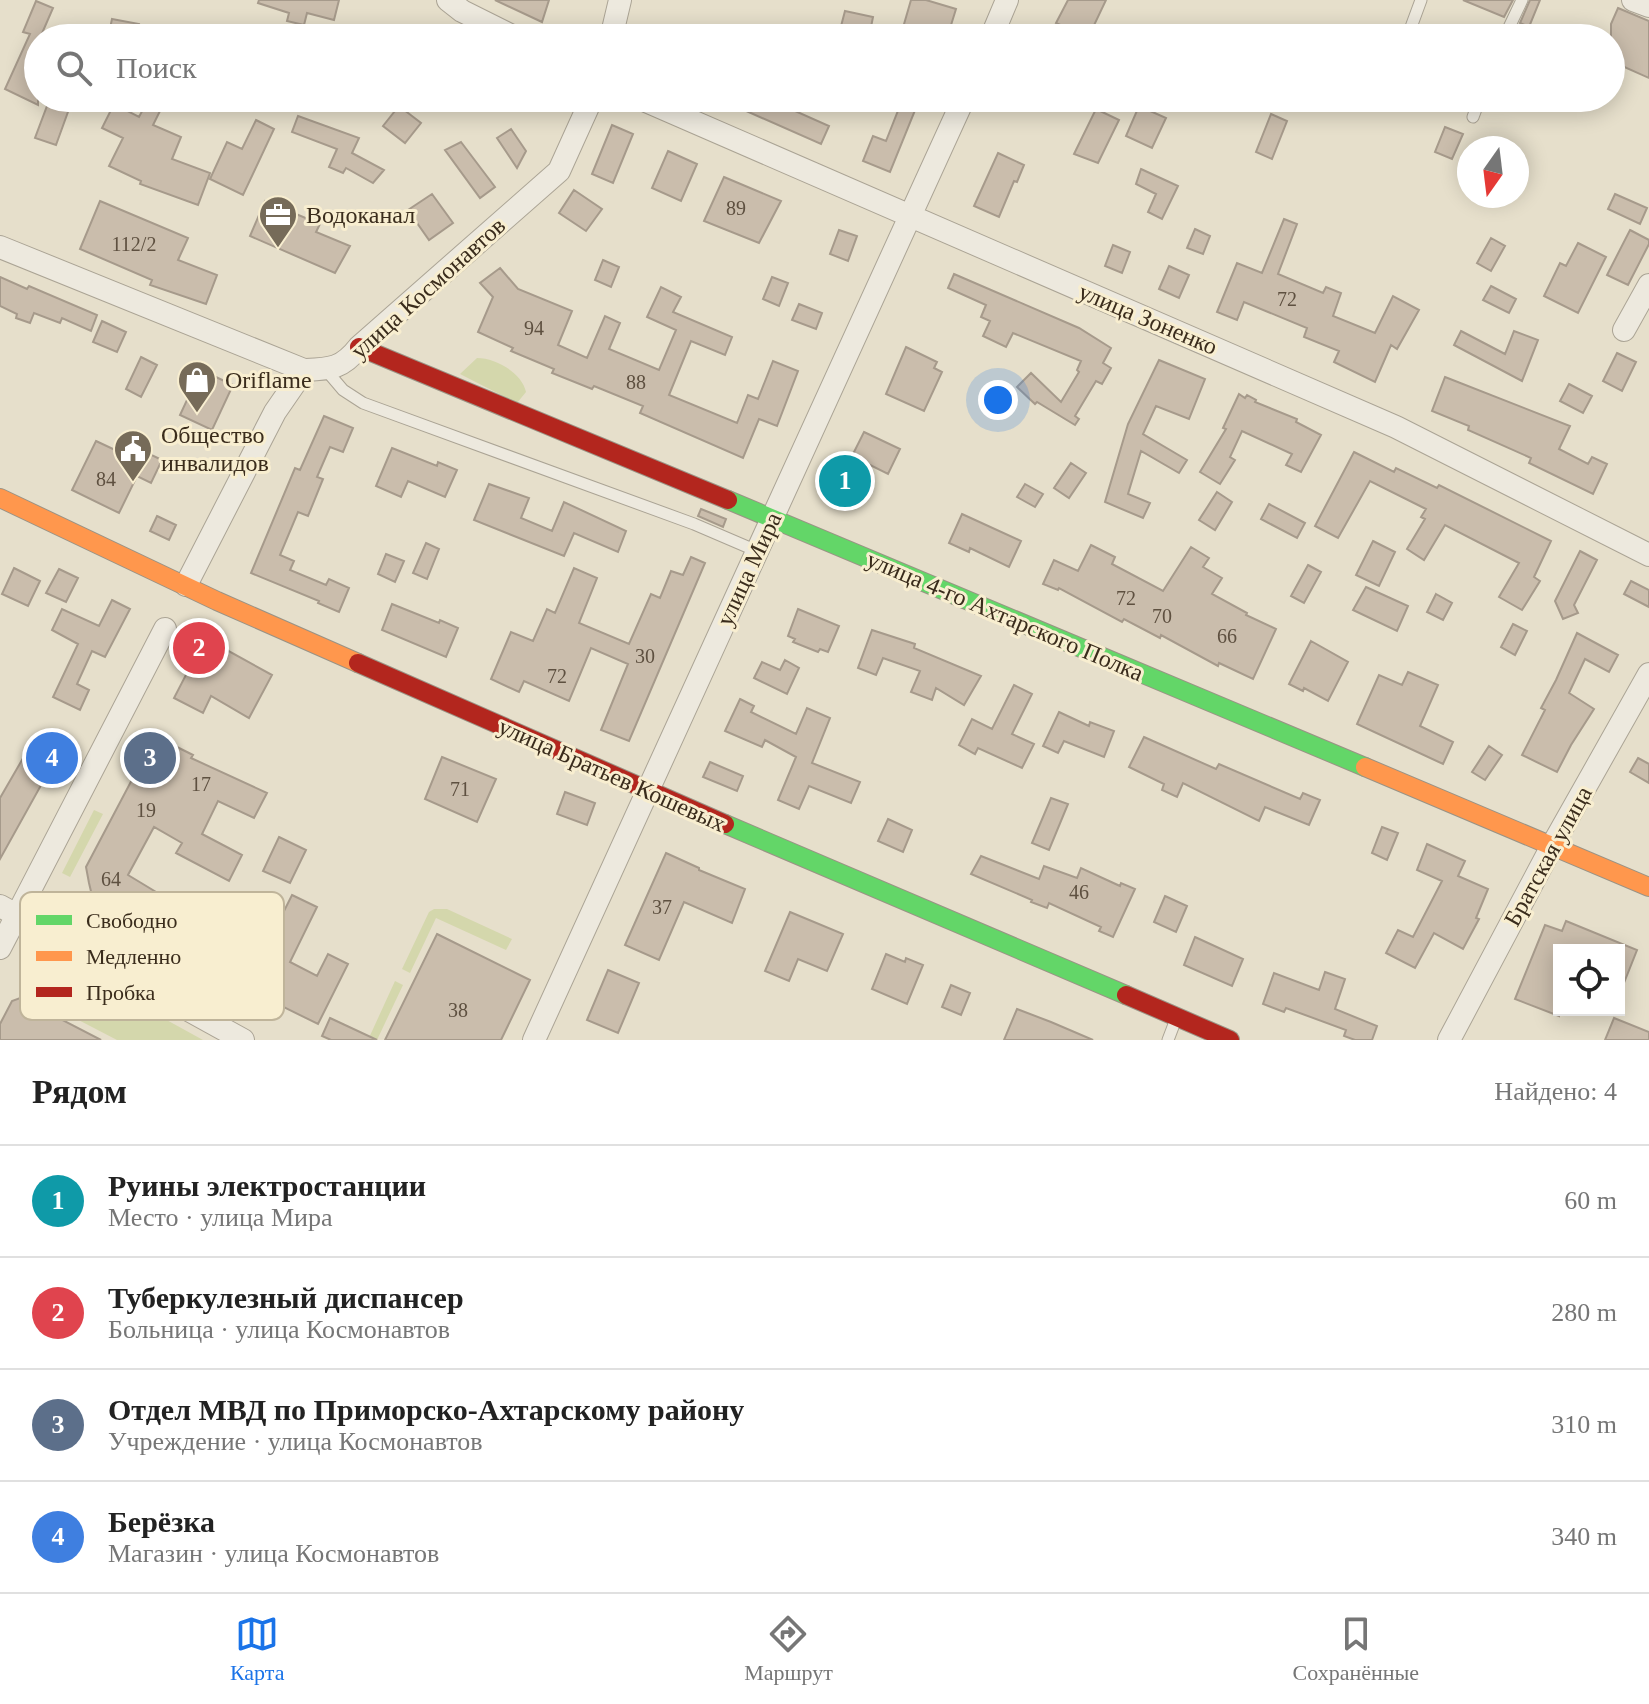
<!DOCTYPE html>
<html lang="ru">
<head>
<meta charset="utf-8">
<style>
	:root { --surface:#fff; --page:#f6f6f6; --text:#222; --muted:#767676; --line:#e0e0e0; --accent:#1a73e8 }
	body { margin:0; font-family:Georgia,serif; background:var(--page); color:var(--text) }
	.controls { position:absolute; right:24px; bottom:24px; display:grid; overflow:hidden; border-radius:0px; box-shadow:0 4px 20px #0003 }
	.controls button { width:72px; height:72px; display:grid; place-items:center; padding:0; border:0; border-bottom:2px solid var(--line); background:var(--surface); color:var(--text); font:40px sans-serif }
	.compass { position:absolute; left:1457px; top:136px; width:72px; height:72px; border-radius:50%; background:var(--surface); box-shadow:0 4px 20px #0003; rotate:194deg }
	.you { position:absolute; left:998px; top:400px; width:28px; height:28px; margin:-20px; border:6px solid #fff; border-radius:50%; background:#1a73e8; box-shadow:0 0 0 12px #1a73e833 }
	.badge { display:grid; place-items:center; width:52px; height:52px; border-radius:50%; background:var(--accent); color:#fff; font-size:26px; font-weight:700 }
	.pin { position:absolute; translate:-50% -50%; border:4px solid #fff; box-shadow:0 2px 8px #0006 }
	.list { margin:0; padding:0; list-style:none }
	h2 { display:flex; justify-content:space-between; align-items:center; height:104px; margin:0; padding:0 32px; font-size:34px }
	h2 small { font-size:26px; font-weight:400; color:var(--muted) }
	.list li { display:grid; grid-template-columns:52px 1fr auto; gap:24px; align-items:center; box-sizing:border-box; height:112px; padding:0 32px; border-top:2px solid var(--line) }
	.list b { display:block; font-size:30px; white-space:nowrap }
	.list p { margin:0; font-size:26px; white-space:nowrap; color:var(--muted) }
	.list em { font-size:26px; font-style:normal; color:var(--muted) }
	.icon { flex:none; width:44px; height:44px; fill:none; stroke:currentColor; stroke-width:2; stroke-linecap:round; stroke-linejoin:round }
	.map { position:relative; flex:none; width:1649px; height:1040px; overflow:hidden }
	.search { position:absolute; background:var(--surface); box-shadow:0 4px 20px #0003; left:24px; right:24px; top:24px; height:88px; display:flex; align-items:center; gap:20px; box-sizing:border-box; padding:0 28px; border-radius:44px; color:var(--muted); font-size:30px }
	.sheet { height:552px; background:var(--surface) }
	nav { display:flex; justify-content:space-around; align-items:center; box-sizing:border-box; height:112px; border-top:2px solid var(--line); background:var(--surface); font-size:22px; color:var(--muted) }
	nav a { display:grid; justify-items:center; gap:4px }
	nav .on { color:var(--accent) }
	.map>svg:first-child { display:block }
</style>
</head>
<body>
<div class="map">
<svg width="1649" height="1040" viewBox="0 0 1649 1040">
	<rect width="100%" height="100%" fill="#e6dfcb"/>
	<path fill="#d4d7ac" d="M477,358C496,358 522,373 526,392L517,403L460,374Z
		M94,810L103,814L70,877L62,873Z
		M434,909H447L512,939L506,950L436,918L410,973L402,969L429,912Z
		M45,953L203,1040H117L40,1000L51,978L36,969Z
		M395,981L403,985L377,1040H368Z"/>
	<path fill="#cabdac" stroke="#a69a8b" stroke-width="2" d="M259,0H339L334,20L307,13L304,25L287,21L289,13L258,3Z
		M495,0H549L542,22Z
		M911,0H926L956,9L947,38H900Z
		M1068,0H1106L1088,38L1056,23Z
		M1463,0H1513L1504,17Z
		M1530,0H1540L1529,27L1520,23Z
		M36,1L53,8L40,38H38V105L5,89L30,34L23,32Z
		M1618,8L1649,21V78L1611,61V24Z
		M845,11L873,17L869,37L840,30Z
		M112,19L139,24L137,38H108Z
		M50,98H73L56,145L35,138Z
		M717,98H766L829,126L821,144Z
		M903,98H920L890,172L863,161L873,136L886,141Z
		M148,100L162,107L153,125L181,137L172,159L210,173L198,205L140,184L141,181L109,166L123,138L102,128L114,104L139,117Z
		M399,106L421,123L405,143L383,126Z
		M1139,106L1166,118L1152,148L1126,136Z
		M1096,109L1119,120L1098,163L1074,154Z
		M1271,114L1287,121L1272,159L1256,152Z
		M298,116L359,138L352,153L384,170L373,183L346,168L343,173L329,167L337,149L292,132Z
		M256,120L274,129L243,195L210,179L227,142L242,149Z
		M612,125L633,134L613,183L592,174Z
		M1445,127L1463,134L1452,159L1435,152Z
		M511,129L526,151L517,168L497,138Z
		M461,142L495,187L480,198L445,150Z
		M668,151L697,164L681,201L652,188Z
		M998,153L1024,165L1017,182L1014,181L999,217L974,206Z
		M1141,169L1178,186L1162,219L1148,212L1156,194L1136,184Z
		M724,177L781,201L759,243L704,221Z
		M574,190L602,209L586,231L559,213Z
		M432,194L453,223L429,240L408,210Z
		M1615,194L1647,208L1640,224L1608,209Z
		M100,201L188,238L178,260L217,275L206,304L150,285L152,280L80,249Z
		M265,201L320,224L316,232L350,246L335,273L250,236Z
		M1284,219L1297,224L1278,274L1323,293L1326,287L1341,293L1333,316L1375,333L1393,296L1419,310L1397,349L1391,345L1375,382L1334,362L1339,351L1304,337L1307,328L1244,302L1237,320L1217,312L1237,263L1262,273Z
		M1195,229L1210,236L1203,254L1187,248Z
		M839,230L857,236L848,261L830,254Z
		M1630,230L1649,240V244L1628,285L1607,275Z
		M1491,238L1505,246L1491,271L1477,263Z
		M1578,243L1606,257L1578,313L1544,296L1560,263L1566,266Z
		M1113,245L1130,252L1122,273L1105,266Z
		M603,260L619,267L611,287L595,280Z
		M1169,266L1189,275L1179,298L1159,289Z
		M500,268L518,289L572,311L558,345L587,358L605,316L620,323L609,349L659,370L676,330L647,317L661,287L681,297L673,312L732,337L725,355L691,341L669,395L737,423L748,395L758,399L773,361L798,371L777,426L759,419L743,458L640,413L643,406L594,386L592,389L552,373L554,369L511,351L513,348L478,332L493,297L480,283Z
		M954,274L1079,328L1111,348L1103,363L1111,368L1102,384L1096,381L1075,416L1079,419L1075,425L1037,402L1035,404L1017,387L1031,373L1061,402L1079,372L1077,370L1081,361L1013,333L1006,347L983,336L990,321L981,317L986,305L948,288Z
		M0,277L27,289L29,286L97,315L91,331L62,318L60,323L34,313L30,323L16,318L17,314L0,306Z
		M772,277L788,283L779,306L763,299Z
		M1491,286L1516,299L1509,313L1483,300Z
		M799,304L822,313L816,329L792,320Z
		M102,321L126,332L117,352L93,342Z
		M1461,331L1505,354L1514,331L1538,340L1522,381L1454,345Z
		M906,347L937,362L934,368L942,372L924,411L886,394Z
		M1617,353L1636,362L1622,391L1603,381Z
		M141,357L157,365L141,397L126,389Z
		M1159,360L1205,379L1189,419L1156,406L1143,434L1187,460L1179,473L1141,451L1128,494L1150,503L1143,518L1105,502L1128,424Z
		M201,370L233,385L212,430L180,415Z
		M1445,377L1570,426L1559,449L1588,464L1592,457L1607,464L1593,494L1529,463L1531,458L1468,430L1469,426L1432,411Z
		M1569,384L1592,396L1583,413L1560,401Z
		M1239,394L1245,398L1247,395L1256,400L1255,402L1297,419L1296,422L1321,435L1301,472L1286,465L1292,454L1242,431L1230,457L1235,460L1220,484L1200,472L1226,429L1223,428Z
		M324,416L353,428L343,452L330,447L317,477L323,479L308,516L298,512L280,555L294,561L290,570L326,585L329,579L349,588L339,612L318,603L319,601L251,573L295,468L300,470Z
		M864,432L900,449L888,474L852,456Z
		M96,441L132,458L137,448L162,460L151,483L137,476L119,513L72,490Z
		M392,448L437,466L438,462L457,470L445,497L408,481L401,497L376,486Z
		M1354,452L1394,472L1396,468L1437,488L1439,485L1551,541L1534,577L1540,581L1522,610L1499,597L1519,563L1445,525L1424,560L1407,549L1425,519L1421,517L1426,509L1370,481L1338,538L1315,526Z
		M1071,463L1086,473L1069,498L1054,488Z
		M489,484L529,498L521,518L552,531L564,502L626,531L618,552L574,533L564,556L474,520Z
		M1025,484L1043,494L1035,507L1017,497Z
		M1217,492L1232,502L1215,530L1199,520Z
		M1269,504L1305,523L1297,538L1261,519Z
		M701,509L726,519L723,527L698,516Z
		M962,514L1021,541L1009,567L970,548L969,552L949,543Z
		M157,516L176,525L169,540L150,531Z
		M1373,541L1395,552L1379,586L1356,575Z
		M426,543L439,549L427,579L413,573Z
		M1091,545L1115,557L1112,564L1163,591L1191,547L1209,558L1203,567L1222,578L1212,594L1247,613L1246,615L1276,629L1253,679L1219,663L1218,666L1161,635L1160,638L1124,619L1122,622L1059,588L1058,590L1043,584L1054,560L1078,571Z
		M1580,551L1597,560L1574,605L1578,613L1563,619L1555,601Z
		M386,554L404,561L395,582L378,574Z
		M691,557L705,563L629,741L601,730L628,664L591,648L569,701L524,681L519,692L491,679L511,632L533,641L547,609L555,613L574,568L597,578L579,623L629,644L651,594L660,598L671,571L683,575Z
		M1308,565L1321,572L1304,603L1291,596Z
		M14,568L40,581L28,606L2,594Z
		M59,569L78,578L66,602L46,593Z
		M1631,581L1649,590V607L1624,594Z
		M1366,587L1408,606L1397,631L1353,610Z
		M1436,594L1452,603L1443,620L1427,612Z
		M112,600L130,609L105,657L92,651L77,684L89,690L80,710L53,697L78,644L52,630L62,609L99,626Z
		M392,604L439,623L440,620L458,628L446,657L382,630Z
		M798,609L839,626L828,652L820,649L818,652L793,642L795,639L788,636Z
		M1513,624L1527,631L1515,655L1501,647Z
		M872,630L915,644L914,648L981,676L964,705L936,688L932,700L911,692L920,671L883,658L876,675L858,668Z
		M1577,633L1618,655L1609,672L1585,659L1569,693L1594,709L1571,745L1557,772L1522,755L1545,710L1541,708L1556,680Z
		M205,638L272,675L249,718L211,696L203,713L174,698Z
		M1311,641L1348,662L1328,701L1304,688L1303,691L1289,684Z
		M785,660L799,668L787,694L754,678L762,662L780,670Z
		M1408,672L1438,685L1420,726L1453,742L1443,764L1357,724L1379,675L1402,685Z
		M1014,685L1032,694L1012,734L1034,744L1022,768L978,748L975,754L959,745L972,719L992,729Z
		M740,699L754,706L751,712L796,734L807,708L830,718L812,763L860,782L851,803L809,786L799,809L778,800L796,757L765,740L762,747L725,731Z
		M1059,712L1089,726L1090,722L1114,731L1104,757L1064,741L1058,753L1043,746Z
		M37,734L57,744L50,757L55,760L0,859V798Z
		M155,736L193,755L191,758L267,793L254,818L218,801L202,834L242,855L229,881L176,853L182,843L154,827L128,875L186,910L191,901L214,912L199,941L169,926L162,940L94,904L89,883L86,867Z
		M1144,737L1216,769L1219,764L1300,799L1303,793L1320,800L1309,825L1265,807L1259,821L1183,783L1177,797L1162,790L1164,784L1129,767Z
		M1489,746L1502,755L1485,780L1472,772Z
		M442,757L496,779L477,822L425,799Z
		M1638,758L1649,764V783L1630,772Z
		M710,762L743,776L737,791L703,777Z
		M565,792L595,803L587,825L557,814Z
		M1051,798L1068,804L1049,850L1032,843Z
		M888,819L912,830L903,852L878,841Z
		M1382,827L1398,833L1387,860L1372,853Z
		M279,837L306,850L290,883L263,871Z
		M1427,844L1465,861L1458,876L1488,889L1476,918L1479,919L1463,949L1434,933L1415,968L1386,953L1398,930L1413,937L1442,881L1417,870Z
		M666,853L699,868V870L745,889L732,923L684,902L659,960L625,945Z
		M981,856L1039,879L1044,866L1077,878L1081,868L1120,886L1121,883L1135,889L1113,937L1099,931L1101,927L1049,903L1047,908L1031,902L1032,900L971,874Z
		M292,895L317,907L290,962L317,976L328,954L348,964L318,1024L217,974L231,945L260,959Z
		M1165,896L1187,906L1176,932L1154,922Z
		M790,912L843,934L827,971L798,959L789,981L765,971Z
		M1566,921L1637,950L1620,993L1619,950H1559V1016L1515,999L1545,925L1562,931Z
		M437,934L530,980L501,1040H385Z
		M1195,937L1243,959L1232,986L1184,965Z
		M886,954L905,962L906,958L923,965L907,1004L872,989Z
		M608,970L639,983L618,1033L587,1020Z
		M1325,972L1345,979L1335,1009L1377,1026L1372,1040H1355L1344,1036L1346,1030L1286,1008L1284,1012L1263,1004L1274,973L1319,990Z
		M951,985L970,993L961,1015L942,1007Z
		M20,998L101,1040H0V1024L12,1001Z
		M1017,1009L1051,1022L1093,1040H1004Z
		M330,1018L377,1040H331L322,1036Z
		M1614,1018L1649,1032V1040H1605Z"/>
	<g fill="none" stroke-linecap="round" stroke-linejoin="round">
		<g stroke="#aba495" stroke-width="13">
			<path id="lane" d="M1407,38L1421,0
				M1504,38L1522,0
				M1473,117L1480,98
				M326,370L343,390L363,403L694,524L757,551
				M1168,1040L1176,1019"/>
		</g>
		<g stroke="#aba495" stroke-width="24">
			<path id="street" d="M448,0L462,11L516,38
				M1633,0L1649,6
				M611,38L620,0
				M991,38L1007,0
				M639,98L1396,427L1649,555
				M0,247L304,370
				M1624,330L1649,285
				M186,585L275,412L304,370C330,369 342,369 359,347L559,171L592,98
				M0,906L243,1040
				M0,948L165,629
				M534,1040L964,98
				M1449,1040L1552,846L1649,674"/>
		</g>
		<g stroke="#9a9385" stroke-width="20">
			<path id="fast" d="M728,500L1365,767
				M725,824L1126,995"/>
		</g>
		<g stroke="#9a9385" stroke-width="20">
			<path id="slow" d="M0,498L217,601L358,663
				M1365,767L1649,887"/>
		</g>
		<g stroke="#9a9385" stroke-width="20">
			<path id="jam" d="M359,347L728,500
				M358,663L725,824
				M1126,995L1230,1040"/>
		</g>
		<use href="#lane" stroke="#ede9de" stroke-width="11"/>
		<use href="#street" stroke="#ede9de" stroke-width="22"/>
		<use href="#fast" stroke="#63d668" stroke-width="18"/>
		<use href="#slow" stroke="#ff974d" stroke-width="18"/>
		<use href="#jam" stroke="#b3261e" stroke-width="18"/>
	</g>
	<defs>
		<g id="office-pin" transform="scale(2)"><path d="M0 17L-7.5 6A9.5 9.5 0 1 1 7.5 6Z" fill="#766b59" stroke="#f8eed0"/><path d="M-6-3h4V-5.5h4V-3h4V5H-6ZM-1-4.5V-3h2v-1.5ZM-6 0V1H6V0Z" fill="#fff"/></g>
		<g id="shop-pin" transform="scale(2)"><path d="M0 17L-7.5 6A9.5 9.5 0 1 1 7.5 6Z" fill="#766b59" stroke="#f8eed0"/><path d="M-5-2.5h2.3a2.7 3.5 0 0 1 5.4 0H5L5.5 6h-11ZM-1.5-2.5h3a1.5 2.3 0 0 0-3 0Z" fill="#fff"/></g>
		<g id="civic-pin" transform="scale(2)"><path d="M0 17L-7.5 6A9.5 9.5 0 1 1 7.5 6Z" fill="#766b59" stroke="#f8eed0"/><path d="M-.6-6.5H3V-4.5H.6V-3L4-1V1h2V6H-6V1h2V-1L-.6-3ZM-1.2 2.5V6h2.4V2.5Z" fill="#fff"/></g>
	</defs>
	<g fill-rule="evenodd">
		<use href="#office-pin" x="278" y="215"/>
		<use href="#shop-pin" x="197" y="380"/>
		<use href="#civic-pin" x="133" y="449"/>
	</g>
	<g text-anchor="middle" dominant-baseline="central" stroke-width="6" stroke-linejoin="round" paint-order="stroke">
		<g font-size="20" fill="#5e5040">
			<text x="736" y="208">89</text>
			<text x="134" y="244">112/2</text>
			<text x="1287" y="299">72</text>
			<text x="534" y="328">94</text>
			<text x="636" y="382">88</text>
			<text x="106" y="479">84</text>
			<text x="1126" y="598">72</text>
			<text x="1162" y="616">70</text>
			<text x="1227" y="636">66</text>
			<text x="645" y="656">30</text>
			<text x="557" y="676">72</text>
			<text x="201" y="784">17</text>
			<text x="460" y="789">71</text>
			<text x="146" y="810">19</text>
			<text x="111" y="879">64</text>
			<text x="1079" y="892">46</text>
			<text x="662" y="907">37</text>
			<text x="458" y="1010">38</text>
		</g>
		<g font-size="24" fill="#3a2c1c" stroke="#f8eed0" text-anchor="start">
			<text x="306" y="215">Водоканал</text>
			<text x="225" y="380">Oriflame</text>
			<text x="161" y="435">Общество<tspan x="161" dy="28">инвалидов</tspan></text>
		</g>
		<g font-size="24" fill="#3a2c1c" stroke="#f8eed0">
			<text transform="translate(428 288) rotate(-42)">улица Космонавтов</text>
			<text transform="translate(1148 319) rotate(23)">улица Зоненко</text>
			<text transform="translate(749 569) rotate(-65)">улица Мира</text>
			<text transform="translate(1005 616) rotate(23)">улица 4-го Ахтарского Полка</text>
			<text transform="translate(612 775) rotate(24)">улица Братьев Кошевых</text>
			<text transform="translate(1548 856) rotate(-61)">Братская улица</text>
		</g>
	</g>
	<rect x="20" y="892" width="264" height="128" rx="12" fill="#f8eed0" stroke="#bfb49a" stroke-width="2"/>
	<rect x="36" y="915" width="36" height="10" fill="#63d668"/>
	<rect x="36" y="951" width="36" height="10" fill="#ff974d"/>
	<rect x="36" y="987" width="36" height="10" fill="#b3261e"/>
	<g font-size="22" fill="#3a2c1c">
		<text x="86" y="928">Свободно</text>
		<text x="86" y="964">Медленно</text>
		<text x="86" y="1000">Пробка</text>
	</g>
</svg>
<div class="controls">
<button><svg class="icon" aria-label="locate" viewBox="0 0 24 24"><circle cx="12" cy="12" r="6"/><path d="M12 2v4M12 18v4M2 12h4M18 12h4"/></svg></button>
</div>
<svg class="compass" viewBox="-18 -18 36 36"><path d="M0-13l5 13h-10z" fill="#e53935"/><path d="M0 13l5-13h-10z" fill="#767676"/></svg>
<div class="you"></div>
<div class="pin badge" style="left:845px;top:481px;background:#0f9aa8">1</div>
<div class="pin badge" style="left:199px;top:648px;background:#e0444e">2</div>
<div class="pin badge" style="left:150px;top:758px;background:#5c6f8a">3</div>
<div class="pin badge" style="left:52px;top:758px;background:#3f7fe0">4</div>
<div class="search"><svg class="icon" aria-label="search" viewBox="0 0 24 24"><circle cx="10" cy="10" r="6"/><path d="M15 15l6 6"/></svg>Поиск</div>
</div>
<section class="sheet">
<h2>Рядом<small>Найдено: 4</small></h2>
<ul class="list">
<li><span class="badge" style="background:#0f9aa8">1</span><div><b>Руины электростанции</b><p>Место · улица Мира</p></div><em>60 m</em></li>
<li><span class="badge" style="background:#e0444e">2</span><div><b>Туберкулезный диспансер</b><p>Больница · улица Космонавтов</p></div><em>280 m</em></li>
<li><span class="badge" style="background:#5c6f8a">3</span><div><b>Отдел МВД по Приморско-Ахтарскому району</b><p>Учреждение · улица Космонавтов</p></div><em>310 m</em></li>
<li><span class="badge" style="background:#3f7fe0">4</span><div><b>Берёзка</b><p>Магазин · улица Космонавтов</p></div><em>340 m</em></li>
</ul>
</section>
<nav>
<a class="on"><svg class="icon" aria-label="map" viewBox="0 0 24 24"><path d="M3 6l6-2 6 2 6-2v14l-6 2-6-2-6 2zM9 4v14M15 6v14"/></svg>Карта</a>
<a><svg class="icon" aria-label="directions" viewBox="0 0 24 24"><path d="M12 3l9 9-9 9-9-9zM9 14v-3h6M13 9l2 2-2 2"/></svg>Маршрут</a>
<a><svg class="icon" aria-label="saved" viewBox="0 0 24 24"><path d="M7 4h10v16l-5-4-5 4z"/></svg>Сохранённые</a>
</nav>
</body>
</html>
